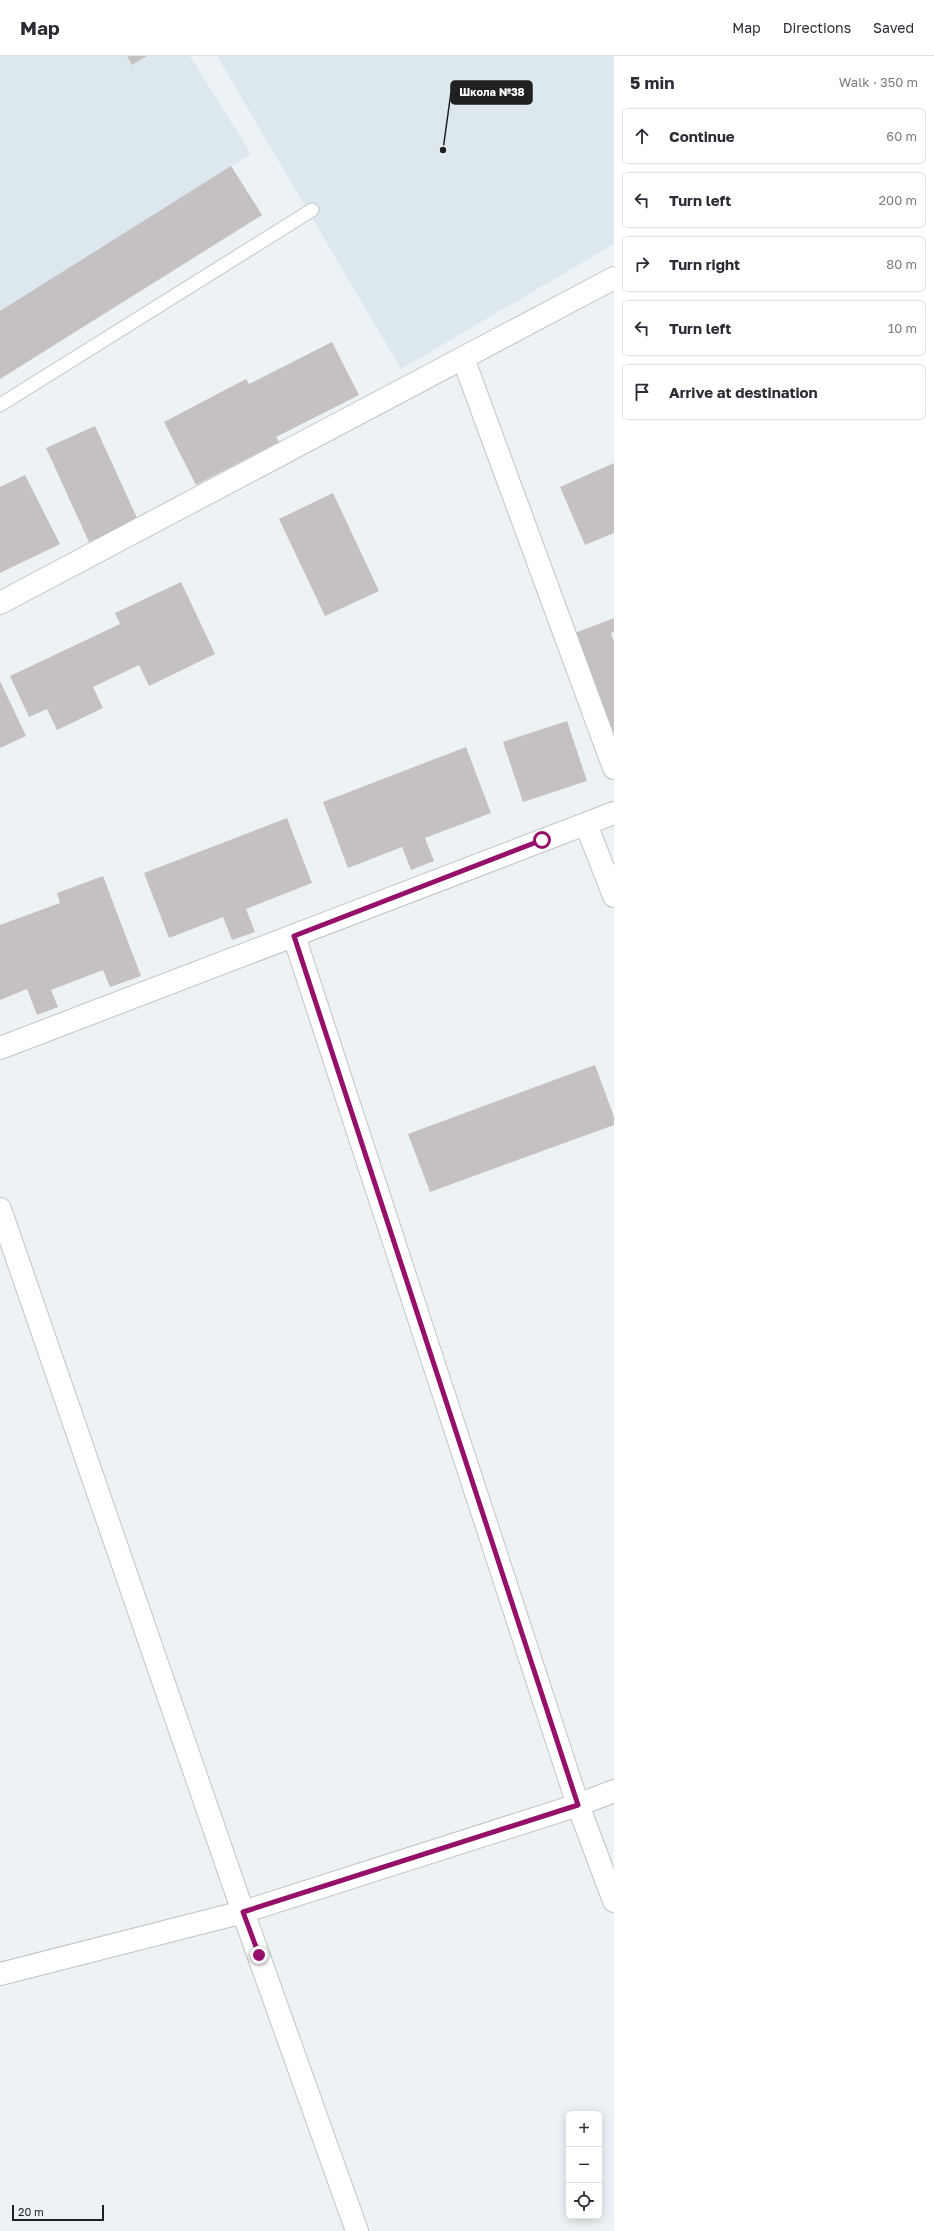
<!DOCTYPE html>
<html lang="en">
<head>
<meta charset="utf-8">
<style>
	:root { --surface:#fff; --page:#f7f7f7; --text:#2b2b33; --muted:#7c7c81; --line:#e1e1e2 }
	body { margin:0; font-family:"Golos Text",sans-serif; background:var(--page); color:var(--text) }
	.controls { position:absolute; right:12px; bottom:12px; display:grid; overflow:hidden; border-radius:6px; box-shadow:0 2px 10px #0003 }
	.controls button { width:36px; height:36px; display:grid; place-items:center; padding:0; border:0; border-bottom:1px solid var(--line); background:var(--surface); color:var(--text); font:20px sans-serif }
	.scale { position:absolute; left:12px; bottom:10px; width:92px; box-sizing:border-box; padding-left:4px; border:2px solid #1f2021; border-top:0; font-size:11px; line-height:14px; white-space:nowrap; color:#1f2021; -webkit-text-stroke:3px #edf2f4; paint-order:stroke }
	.stop { position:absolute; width:12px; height:12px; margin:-9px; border:3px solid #951068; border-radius:50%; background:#fff }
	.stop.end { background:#951068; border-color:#fff; box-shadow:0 1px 4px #0008 }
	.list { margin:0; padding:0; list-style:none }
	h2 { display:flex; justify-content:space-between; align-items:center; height:52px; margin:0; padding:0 16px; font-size:17px }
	h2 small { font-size:13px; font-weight:400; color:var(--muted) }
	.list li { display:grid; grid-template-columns:26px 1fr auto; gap:12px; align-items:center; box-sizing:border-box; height:56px; margin:0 8px 8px; padding:0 8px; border:1px solid var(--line); border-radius:6px }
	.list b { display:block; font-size:15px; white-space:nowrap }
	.list em { font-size:13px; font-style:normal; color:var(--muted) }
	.icon { flex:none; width:22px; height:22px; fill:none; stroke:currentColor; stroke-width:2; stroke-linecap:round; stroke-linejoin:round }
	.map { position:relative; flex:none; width:614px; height:2175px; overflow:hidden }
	header { display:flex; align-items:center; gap:24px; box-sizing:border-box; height:56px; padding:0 20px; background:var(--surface); border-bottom:1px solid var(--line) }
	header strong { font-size:19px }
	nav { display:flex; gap:22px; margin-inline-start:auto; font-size:14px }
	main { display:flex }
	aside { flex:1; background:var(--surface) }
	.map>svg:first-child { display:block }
</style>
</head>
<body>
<header>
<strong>Map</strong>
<nav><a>Map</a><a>Directions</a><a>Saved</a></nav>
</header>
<main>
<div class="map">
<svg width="614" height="2175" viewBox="0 0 614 2175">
	<rect width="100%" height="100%" fill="#edf2f4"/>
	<path fill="#dce8ee" d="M0,0H190L251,98L231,110L262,159L0,323Z
		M217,0H614V188L401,313Z"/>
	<path fill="#c5c1c3" d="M127,0H147L132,9Z
		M231,110L262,159L0,323V255Z
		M332,286L359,339L276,381L279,386L196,429L164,366L246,323L249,328Z
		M95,370L138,464L89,486L46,392Z
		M614,407V477L585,489L560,431Z
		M25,419L60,488L0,517V431Z
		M333,437L379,535L325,560L279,463Z
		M181,526L215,598L149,630L139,609L93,631L103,652L57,674L47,653L29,661L10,620L120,568L115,557Z
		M614,562V576L611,577L614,586V677L575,577Z
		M0,625L26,680L0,692Z
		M567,665L587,725L523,746L503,686Z
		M466,691L491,757L425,782L434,805L411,814L402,791L348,812L323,746Z
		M287,762L312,827L246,853L255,876L232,884L223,861L169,882L144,817Z
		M103,820L141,920L110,931L103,914L51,934L58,951L37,959L27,933L0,944V869L60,847L57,837Z
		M595,1009L614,1061V1069L430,1136L408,1078Z"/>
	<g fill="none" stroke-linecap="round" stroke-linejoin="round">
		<g stroke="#c0c5c7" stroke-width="15">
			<path id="service" d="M0,349L312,154"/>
		</g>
		<g stroke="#c0c5c7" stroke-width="24">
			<path id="minor" d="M463,302L614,712
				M0,547L614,222
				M586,768L614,840
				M294,880L578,1749L614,1845
				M0,992L614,757
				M0,1153L243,1856L357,2175
				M0,1918L243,1856L578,1749L614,1735"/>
		</g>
		<use href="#service" stroke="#fff" stroke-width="13"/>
		<use href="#minor" stroke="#fff" stroke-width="22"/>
	</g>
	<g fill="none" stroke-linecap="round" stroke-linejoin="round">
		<path stroke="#951068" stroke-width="5" d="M259,1899L243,1856L578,1749L294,880L542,784"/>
	</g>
	<path fill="none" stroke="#1f2021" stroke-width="1.5" d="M443 94L451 36"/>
	<circle fill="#1f2021" stroke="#edf2f4" stroke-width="1.5" cx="443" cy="94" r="4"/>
	<rect fill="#1f2021" stroke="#1f2021" stroke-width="1.5" x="451" y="25" width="81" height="23" rx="4"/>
	<g font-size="11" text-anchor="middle" font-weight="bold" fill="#fff">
		<text x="492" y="40">Школа №38</text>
	</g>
</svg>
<div class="controls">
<button>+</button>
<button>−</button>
<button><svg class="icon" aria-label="locate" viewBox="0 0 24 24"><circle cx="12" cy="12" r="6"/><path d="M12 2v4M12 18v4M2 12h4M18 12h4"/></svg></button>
</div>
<div class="scale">20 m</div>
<div class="stop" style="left:542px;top:784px"></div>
<div class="stop end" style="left:259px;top:1899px"></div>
</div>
<aside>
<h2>5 min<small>Walk · 350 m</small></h2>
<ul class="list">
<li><svg class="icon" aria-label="ahead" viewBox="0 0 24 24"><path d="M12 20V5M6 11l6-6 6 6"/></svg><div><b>Continue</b></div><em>60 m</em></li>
<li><svg class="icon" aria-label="left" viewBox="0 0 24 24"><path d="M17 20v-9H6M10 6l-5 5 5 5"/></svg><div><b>Turn left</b></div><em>200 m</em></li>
<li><svg class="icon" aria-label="right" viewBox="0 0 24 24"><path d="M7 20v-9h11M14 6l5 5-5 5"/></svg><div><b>Turn right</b></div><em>80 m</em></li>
<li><svg class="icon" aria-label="left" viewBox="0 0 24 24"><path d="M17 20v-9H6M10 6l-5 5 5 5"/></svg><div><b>Turn left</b></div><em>10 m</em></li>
<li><svg class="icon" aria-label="arrive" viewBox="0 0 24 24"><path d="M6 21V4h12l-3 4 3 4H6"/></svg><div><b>Arrive at destination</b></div></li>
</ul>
</aside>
</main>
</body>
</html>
